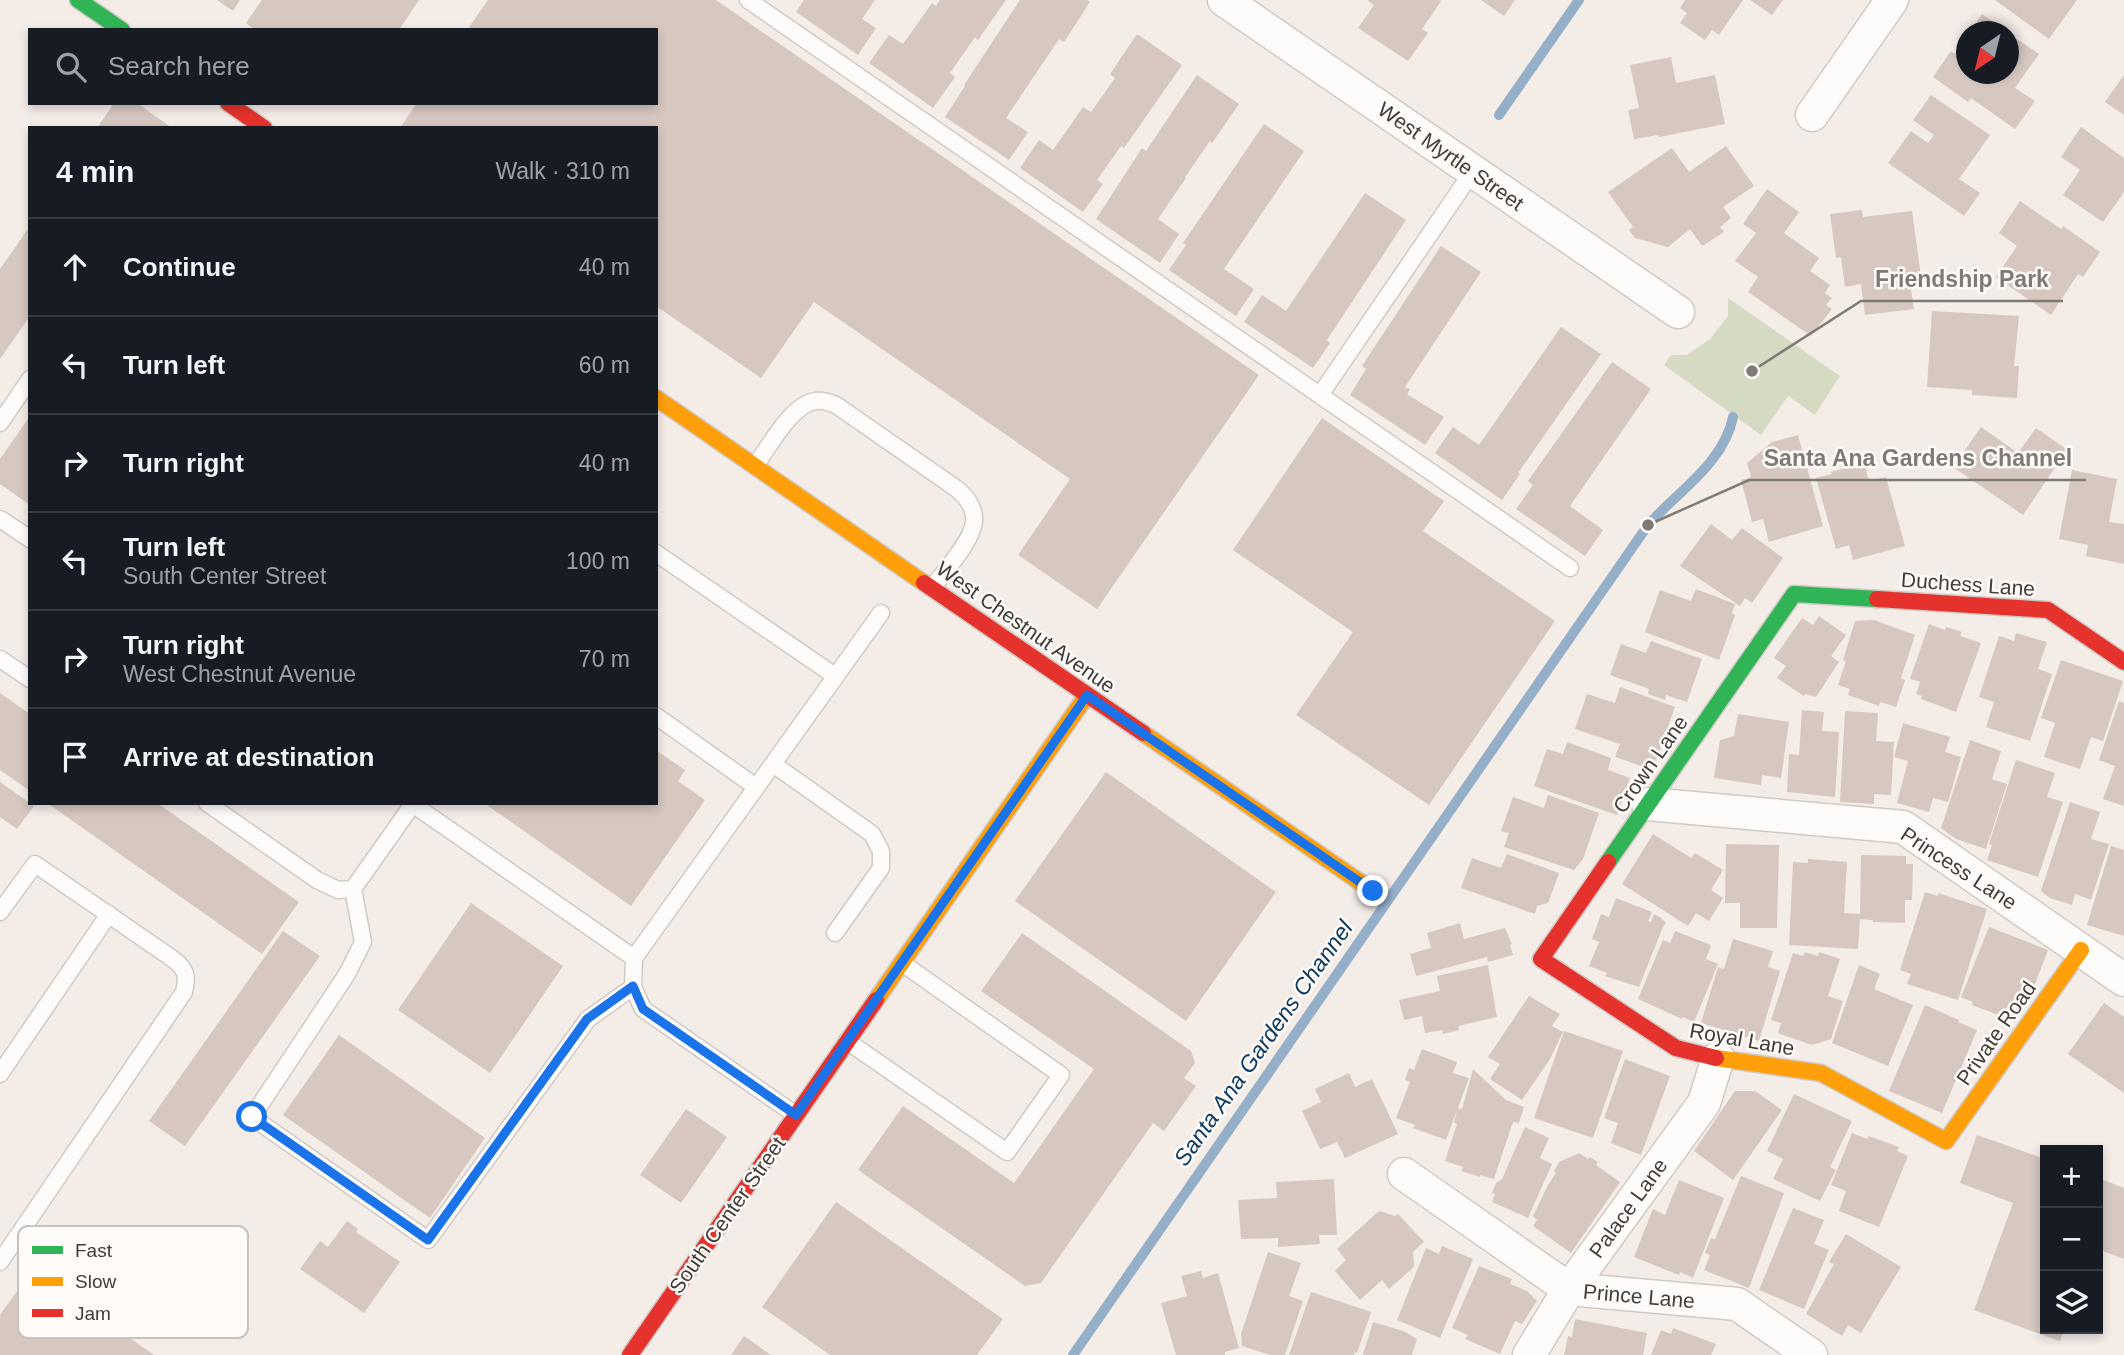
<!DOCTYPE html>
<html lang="en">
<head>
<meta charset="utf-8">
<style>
	:root { --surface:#171b24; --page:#20242c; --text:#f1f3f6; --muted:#9ea1a6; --line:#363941 }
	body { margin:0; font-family:Helvetica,sans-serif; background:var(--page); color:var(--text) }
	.controls { position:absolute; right:21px; bottom:21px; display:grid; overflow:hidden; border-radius:0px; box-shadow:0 4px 10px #0003 }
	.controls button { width:63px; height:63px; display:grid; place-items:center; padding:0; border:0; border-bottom:2px solid var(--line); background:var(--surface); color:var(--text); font:35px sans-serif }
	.compass { position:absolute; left:1956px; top:21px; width:63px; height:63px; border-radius:50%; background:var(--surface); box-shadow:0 4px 10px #0003; rotate:215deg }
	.stop { position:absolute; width:21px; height:21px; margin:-16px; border:5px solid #1a73e8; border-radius:50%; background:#fff }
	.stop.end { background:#1a73e8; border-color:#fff; box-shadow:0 2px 7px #0008 }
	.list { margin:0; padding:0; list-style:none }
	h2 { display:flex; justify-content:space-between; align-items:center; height:91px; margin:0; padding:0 28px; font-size:30px }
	h2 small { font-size:23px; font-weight:400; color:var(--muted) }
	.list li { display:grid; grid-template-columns:46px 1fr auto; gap:21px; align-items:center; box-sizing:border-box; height:98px; padding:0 28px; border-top:2px solid var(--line) }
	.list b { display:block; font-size:26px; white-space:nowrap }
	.list p { margin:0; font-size:23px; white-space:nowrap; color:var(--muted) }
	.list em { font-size:23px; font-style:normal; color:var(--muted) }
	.icon { flex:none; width:38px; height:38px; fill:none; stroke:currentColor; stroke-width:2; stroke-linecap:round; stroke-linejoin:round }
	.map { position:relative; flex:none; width:2124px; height:1355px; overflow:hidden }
	.search { position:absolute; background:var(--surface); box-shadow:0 4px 10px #0003; left:28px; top:28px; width:630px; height:77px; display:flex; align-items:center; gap:18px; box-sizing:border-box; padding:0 24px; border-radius:0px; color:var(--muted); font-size:26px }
	.panel { position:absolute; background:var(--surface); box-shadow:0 4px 10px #0003; left:28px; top:126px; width:630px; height:679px; border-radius:0px }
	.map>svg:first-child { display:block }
</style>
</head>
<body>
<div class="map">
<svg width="2124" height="1355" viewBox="0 0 2124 1355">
	<rect width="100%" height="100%" fill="#f4ece7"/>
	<path fill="#d5dbc3" d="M1728,298L1840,376L1815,415L1788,396L1761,435L1664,365L1671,355H1687L1710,339L1728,316Z"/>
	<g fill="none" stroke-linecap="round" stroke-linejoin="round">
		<path stroke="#96afc9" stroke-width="10" d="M1499,115L1579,0
			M1073,1355L1648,525C1677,492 1724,463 1733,417"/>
	</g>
	<path fill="#d6c8c0" d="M217,0H240L233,11Z
		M262,0H419L399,30H255L246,23Z
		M488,0H716L1259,375L1097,609L1018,555L1070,479L814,302L761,378L656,306V128H400L417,103H656V30H467Z
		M804,0H875L862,19L876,28L858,55L796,12Z
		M940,0H1006L978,40L975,37L950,73L955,77L933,108L869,63L889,35L903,44L932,3L936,6Z
		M1020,0H1087L1090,2L1064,42L1059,39L1006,118L1028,132L1009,160L945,117L965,86L964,85Z
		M1367,0H1439L1441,1L1422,29L1428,33L1408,61L1358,28L1374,5Z
		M1481,0H1515L1504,16Z
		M1685,0H1743L1719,35L1712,30L1705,40L1680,23L1687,13L1680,8Z
		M1750,0H1783L1772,15Z
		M1995,0H2077L2049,39Z
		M1982,14L2007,32H1970Z
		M2008,33L2039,54L2015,88L2035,101L2015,129L1971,98L1968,102L1933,77L1951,51L1955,54L1966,37V74H2008Z
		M1137,34L1182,65L1124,148L1121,146L1097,180L1103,184L1083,212L1020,168L1039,140L1053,150L1083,107L1091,112L1115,78L1110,74Z
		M1671,57L1676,83L1715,75L1725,124L1659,137L1658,135L1634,139L1628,110L1639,108L1630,65Z
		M1197,75L1239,104L1212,143L1210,141L1185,177L1186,178L1158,219L1179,234L1160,263L1096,219L1142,148L1146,151Z
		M2124,75V115L2105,102Z
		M1931,95L1990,135L1959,179L1980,193L1964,216L1888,163L1911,131L1928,143L1934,135L1913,120Z
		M114,103H137L172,128H97Z
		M1264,124L1304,151L1224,269L1254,289L1236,316L1169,270L1186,245L1183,243Z
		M2081,127L2124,158V192L2103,222L2063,195L2080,170L2061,157Z
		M1726,146L1754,186L1723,207L1731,218L1720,227L1724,232L1702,246L1690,229L1668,247L1635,238L1629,230L1633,227L1608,192L1672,148L1689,172Z
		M1767,189L1799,212L1784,233L1819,258L1810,271L1830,285L1825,293L1832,298L1826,305L1832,309L1811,336L1748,292L1758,277L1735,261L1756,233L1743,224Z
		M1365,193L1406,220L1327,340L1330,343L1313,368L1244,322L1262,295L1286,311Z
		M2020,201L2061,229L2063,226L2100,252L2083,277L2078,274L2051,315L1996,277L2017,246L1999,233Z
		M1862,210L1863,217L1912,211L1921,277L1909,278L1914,309L1865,315L1861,284L1845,287L1841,257L1836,258L1830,214Z
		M30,226V316L0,359V269Z
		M1441,246L1481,272L1405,387L1410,389L1407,394L1444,417L1425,445L1350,395L1366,369L1362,366Z
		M1932,311L2019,316L2014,366H2019L2017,398L1972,395V390L1927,387Z
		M1561,327L1601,354L1518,473L1520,474L1502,500L1435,453L1453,427L1479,445Z
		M1612,362L1651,389L1570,506L1603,530L1585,556L1516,509L1533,485L1528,481Z
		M30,416V505L0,484V459Z
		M1322,418L1444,501L1423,531L1555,621L1429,805L1296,715L1353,632L1233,550Z
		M1981,427L2018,453L2036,428L2069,451L2065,457L2063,456L2023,515L1953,467Z
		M1798,435L1823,526L1769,542L1763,519L1752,522L1741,480L1751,477L1747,463L1772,442Z
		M1864,463L1869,481L1886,477L1905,546L1853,560L1849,545L1836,549L1816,478L1832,474L1831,472Z
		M2072,470L2117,479L2109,522L2124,524V564L2086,556L2088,545L2059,539Z
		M1711,524L1732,540L1742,528L1783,558L1752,603L1745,598L1740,606L1680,566Z
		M1696,589L1735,604L1732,613L1735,615L1719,660L1645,632L1660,590L1691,601Z
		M1819,616L1846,635L1831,656L1839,662L1816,697L1805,694L1804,696L1777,678L1786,666L1774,658L1802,618L1813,625Z
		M1874,620L1915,635L1901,678L1905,680L1896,707L1880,702L1879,706L1848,695L1850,689L1838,685L1846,661L1843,660L1855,621Z
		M1929,624L1945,630L1946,627L1962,632L1960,636L1981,643L1956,712L1921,699L1922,696L1916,694L1920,682L1910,679Z
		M2016,633L2047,642L2038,669L2052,674L2030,741L1986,727L1994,702L1979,697L1999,636L2014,641Z
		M1651,641L1702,659L1687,702L1666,695L1665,700L1648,694L1649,689L1610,675L1621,644L1646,653Z
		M2061,660L2123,681L2103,741L2091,737L2080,769L2044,757L2055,723L2041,718Z
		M1620,687L1675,707L1657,758L1650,769L1615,757L1620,744L1575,729L1587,694L1615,703Z
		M0,693L30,714V791L0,770Z
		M2119,701L2124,703V806L2103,799L2115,766L2099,760Z
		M1802,710L1824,712L1822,731L1839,732L1835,797L1787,792L1789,754L1799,755Z
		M1845,711L1878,713L1876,741L1894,742L1891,795L1874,794V804L1840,802Z
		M1738,714L1789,722L1781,778L1762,775L1761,785L1714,778L1720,740L1734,736Z
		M1903,723L1950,737L1945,752L1961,757L1948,802L1933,798L1929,812L1897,803L1908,761L1894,757Z
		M1970,740L2001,751L1992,779L2007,784L1986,849L1956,839L1941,828Z
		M1567,742L1611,758L1608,770L1630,778L1617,815L1534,786L1547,749L1563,754Z
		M656,750L685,770L678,781L705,800L631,906L484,803H656Z
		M2016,760L2055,773L2047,797L2063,802L2038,877L1987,860L1992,845L1989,844Z
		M1106,772L1276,892L1186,1021L1015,901Z
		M0,782L34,806L17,829L0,817Z
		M1548,795L1599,813L1583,859L1574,870L1504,847L1509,833L1501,831L1513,797L1544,808Z
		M2070,802L2100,812L2091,839L2109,844L2091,900L2075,894L2072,905L2050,898L2041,891Z
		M47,803H157L299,902L262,954Z
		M1653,834L1691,858L1695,853L1723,870L1711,890L1723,898L1709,921L1696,913L1688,926L1622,884Z
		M1726,844L1779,845L1777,928H1740V903H1725Z
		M2111,846L2124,850V936L2087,925Z
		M1507,854L1559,873L1548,903L1537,906L1535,914L1461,888L1472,858L1501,868Z
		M1861,855L1906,856V864H1913L1912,900H1905V923L1873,922V920L1860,919L1858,949L1789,945L1793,862L1808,863V859L1847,862L1844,913L1860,914Z
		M1925,892L1938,896V893L1987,909L1958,1000L1907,984L1911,974L1900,970Z
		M1616,898L1652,912L1648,921L1651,922L1654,914L1661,918L1666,923L1663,927L1639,987L1605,976L1607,973L1589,966L1599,942L1592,939L1601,914L1609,917Z
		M471,903L563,966L490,1073L398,1010Z
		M1460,923L1464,939L1505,928L1512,944L1510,945L1513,955L1488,962L1487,957L1416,976L1410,954L1431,948L1427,933Z
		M1989,927L2048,950L2035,984L2027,994L2020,991L2009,1019L1972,1005L1973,1002L1961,997Z
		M283,931L320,956L185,1146L149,1121Z
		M1675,931L1711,945L1706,959L1718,964L1694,1022L1683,1017L1682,1019L1638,999L1663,940L1670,943Z
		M1022,933L1191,1051L1195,1063L1184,1078L1196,1086L1164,1131L1153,1123L1041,1283L1025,1286L858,1170L903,1106L1014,1183L1094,1069L981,991Z
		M1733,939L1773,951L1768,967L1780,971L1759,1041L1701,1023L1718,967L1724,969Z
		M1805,952L1818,956L1819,952L1840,959L1828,996L1843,1001L1831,1039L1812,1045L1778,1033L1781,1023L1771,1020L1793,953L1803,956Z
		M1488,965L1497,1017L1458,1026L1459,1030L1443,1034L1442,1030L1425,1033L1422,1016L1404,1020L1399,1000L1440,991L1437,976Z
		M1859,965L1880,974L1874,989L1913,1005L1888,1066L1832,1043Z
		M1529,996L1560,1014L1552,1026L1563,1032L1550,1059L1522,1100L1490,1079L1500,1064L1488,1057Z
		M2104,1003L2124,1017V1093L2068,1054Z
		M1925,1005L1959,1020L1958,1022L1977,1030L1942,1113L1889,1091Z
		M1564,1031L1623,1051L1593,1138L1534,1118Z
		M339,1035L485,1138L430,1218L283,1115Z
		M1422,1049L1457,1062L1453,1073L1469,1078L1458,1108L1462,1109L1473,1069L1506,1100L1524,1107L1519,1123L1513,1122L1494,1179L1480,1175V1177L1461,1171L1463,1167L1445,1161L1457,1124L1454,1123L1457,1110L1446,1140L1413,1128L1415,1125L1396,1118L1410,1082L1405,1080L1409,1068L1414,1070Z
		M1625,1059L1670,1076L1641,1155L1611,1143L1618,1123L1604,1118Z
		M1349,1073L1355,1087L1372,1079L1398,1134L1345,1158L1337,1142L1320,1149L1302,1111L1321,1102L1315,1089Z
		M1735,1091H1755L1782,1110L1733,1180L1694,1151Z
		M1794,1094L1852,1121L1830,1167L1836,1170L1820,1201L1773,1179L1783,1159L1767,1151Z
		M686,1109L727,1137L681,1203L640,1175Z
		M1525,1127L1549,1138L1540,1158L1552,1164L1528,1218L1492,1202L1495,1194L1492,1193L1496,1183L1502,1179Z
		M1852,1133L1867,1139L1869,1136L1899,1147L1897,1151L1908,1156L1879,1227L1839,1211L1846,1191L1831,1185Z
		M1977,1135L2045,1159V1329H2064L2060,1341L1974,1310L2013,1203L1960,1183Z
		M1579,1153L1588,1159L1590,1157L1598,1162L1596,1165L1620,1182L1571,1253L1533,1226L1537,1220L1533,1216L1548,1185L1556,1173L1554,1171L1559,1162Z
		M1741,1176L1784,1193L1749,1288L1704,1270L1710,1255L1705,1253L1711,1238L1715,1239Z
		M2098,1178L2124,1188V1259L2098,1249Z
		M1334,1179L1337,1235H1319L1320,1244L1278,1247V1238L1241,1239L1238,1200L1277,1198L1276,1182Z
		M1679,1180L1724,1198L1693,1278L1680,1272L1679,1275L1634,1257L1653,1209L1665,1215Z
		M836,1202L1003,1319L977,1355H830L762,1307Z
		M1793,1208L1824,1220L1814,1244L1829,1250L1804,1309L1759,1290Z
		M1379,1211L1395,1216L1398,1214L1424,1242L1413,1252L1414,1267L1389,1289L1382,1280L1360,1300L1335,1271L1346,1260L1337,1249Z
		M347,1221L358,1229L356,1232L400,1262L364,1313L300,1269L320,1241L328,1247Z
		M70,1226L104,1249L71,1297L154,1355H0V1315L32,1270L37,1274Z
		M1846,1234L1901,1267L1861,1333L1848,1325L1842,1336L1806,1314L1834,1264L1829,1262Z
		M1442,1246L1473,1259L1440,1338L1397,1320L1426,1248L1439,1254Z
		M1268,1252L1301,1263L1289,1296L1303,1301L1285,1355H1270L1242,1346L1241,1334Z
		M1479,1266L1512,1279L1510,1284L1527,1291L1537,1301L1522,1324L1515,1321L1500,1354L1465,1339L1468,1335L1452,1328Z
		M1201,1271L1203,1278L1218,1273L1239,1348L1225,1352V1355H1176L1161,1303L1187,1296L1181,1276Z
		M1311,1292L1371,1312L1357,1353L1355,1352L1354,1355H1289Z
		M1575,1319L1647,1333L1643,1355H1564L1568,1336L1572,1337Z
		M1373,1322L1403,1331L1417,1339L1412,1355H1363Z
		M1673,1328L1716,1344L1711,1355H1651L1661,1330L1671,1334Z
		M744,1336L771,1355H731Z"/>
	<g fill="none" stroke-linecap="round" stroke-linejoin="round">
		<g stroke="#d0cac6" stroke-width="19">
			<path id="lane" d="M748,0L1570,568
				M1320,395L1473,171
				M0,423L30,379
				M755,466C769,447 791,405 815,401C823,400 829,402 836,405L957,489C966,497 973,505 974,517C977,536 944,572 932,588
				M0,519L30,539
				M656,553L835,676
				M0,659L30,679
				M656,716L756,787
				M773,764L872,834L881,851V868L835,933
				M207,803L317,880L338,890L353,889
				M411,803L634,958
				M413,804L353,889L363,942L347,974L252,1117L428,1240L588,1019L633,987
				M0,912L35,864L173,959C186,969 188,976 184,992L0,1262
				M847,1041L1007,1152L1061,1075L902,963
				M0,1074L109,914
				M796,1115L643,1009L633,987L634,958L881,613"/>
		</g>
		<g stroke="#d0cac6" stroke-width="35">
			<path id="street" d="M1224,0L1678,312
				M1812,115L1892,0
				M1648,804L1903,827L2124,980
				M1404,1174L1569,1289L1737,1304L1811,1355
				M1529,1355L1569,1289L1704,1103L1718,1058"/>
		</g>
		<g stroke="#d0cac6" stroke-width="19">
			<path id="fast" d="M78,0L122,30
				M1608,862L1794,594L1877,599"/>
		</g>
		<g stroke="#d0cac6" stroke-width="19">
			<path id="slow" d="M656,398L924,583
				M1143,733L1373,891
				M876,1000L1087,695
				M1716,1058L1821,1073L1946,1141L2081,950"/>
		</g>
		<g stroke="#d0cac6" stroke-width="19">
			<path id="jam" d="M228,103L264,128
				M924,583L1143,733
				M1877,599L2048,610L2124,662
				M1608,862L1541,959L1676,1048L1716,1058
				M630,1355L876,1000"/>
		</g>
		<use href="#lane" stroke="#fdfcfb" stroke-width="16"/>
		<use href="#street" stroke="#fdfcfb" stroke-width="32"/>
		<use href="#fast" stroke="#30b455" stroke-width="16"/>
		<use href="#slow" stroke="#ff9f0a" stroke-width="16"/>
		<use href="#jam" stroke="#e5322d" stroke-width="16"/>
	</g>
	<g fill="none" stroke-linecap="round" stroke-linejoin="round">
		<path stroke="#1a73e8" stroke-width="9" d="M252,1117L428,1240L587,1019L633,986L643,1009L796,1115L1087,695L1373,891"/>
	</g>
	<g text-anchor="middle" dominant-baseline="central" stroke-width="5" stroke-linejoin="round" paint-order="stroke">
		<g font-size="21" fill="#413c38" stroke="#fefbf9">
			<text transform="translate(1451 156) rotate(35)">West Myrtle Street</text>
			<text transform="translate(1968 584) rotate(4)">Duchess Lane</text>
			<text transform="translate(1026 627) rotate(35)">West Chestnut Avenue</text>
			<text transform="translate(1650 764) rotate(-55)">Crown Lane</text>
			<text transform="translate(1959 868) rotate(33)">Princess Lane</text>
			<text transform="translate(1996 1033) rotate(-55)">Private Road</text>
			<text transform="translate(1742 1039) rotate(10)">Royal Lane</text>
			<text transform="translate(1628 1208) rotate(-54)">Palace Lane</text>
			<text transform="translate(727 1215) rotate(-55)">South Center Street</text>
			<text transform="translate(1639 1296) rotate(5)">Prince Lane</text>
		</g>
		<g font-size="23" font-style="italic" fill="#0d3b62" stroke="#fefbf9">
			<text transform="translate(1263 1043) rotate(-55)">Santa Ana Gardens Channel</text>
		</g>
	</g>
	<rect x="18" y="1226" width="230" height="112" rx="10" fill="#fefbf9" stroke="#c5c2bf" stroke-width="2"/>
	<rect x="32" y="1246" width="31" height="8" fill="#30b455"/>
	<rect x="32" y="1277" width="31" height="9" fill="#ff9f0a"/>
	<rect x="32" y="1309" width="31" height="8" fill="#e5322d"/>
	<g font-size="19" fill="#413c38">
		<text x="75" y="1257">Fast</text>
		<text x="75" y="1288">Slow</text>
		<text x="75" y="1320">Jam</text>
	</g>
	<path fill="none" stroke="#807a75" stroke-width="2.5" d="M1752 371L1861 301H2063M1648 525L1749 480H2086"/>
	<g fill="#807a75" stroke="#fefbf9" stroke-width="2.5">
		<circle cx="1752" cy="371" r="7"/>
		<circle cx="1648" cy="525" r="7"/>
	</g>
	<g font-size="23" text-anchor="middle" font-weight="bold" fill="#807a75" stroke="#fefbf9" stroke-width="5" stroke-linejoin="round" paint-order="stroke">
		<text x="1962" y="287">Friendship Park</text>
		<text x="1918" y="466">Santa Ana Gardens Channel</text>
	</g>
</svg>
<div class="controls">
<button>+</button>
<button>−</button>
<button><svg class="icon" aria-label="layers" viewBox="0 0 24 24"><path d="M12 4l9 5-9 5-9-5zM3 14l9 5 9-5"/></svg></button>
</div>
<svg class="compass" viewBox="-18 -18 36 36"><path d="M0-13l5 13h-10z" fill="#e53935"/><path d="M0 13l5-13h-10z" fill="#9ea1a6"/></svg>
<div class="stop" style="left:252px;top:1117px"></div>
<div class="stop end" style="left:1373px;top:891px"></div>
<div class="search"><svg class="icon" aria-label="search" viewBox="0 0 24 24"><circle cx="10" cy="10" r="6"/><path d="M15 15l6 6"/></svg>Search here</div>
<section class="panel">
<h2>4 min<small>Walk · 310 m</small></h2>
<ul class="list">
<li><svg class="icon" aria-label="ahead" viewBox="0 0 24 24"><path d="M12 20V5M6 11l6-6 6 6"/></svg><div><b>Continue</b></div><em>40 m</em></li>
<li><svg class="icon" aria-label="left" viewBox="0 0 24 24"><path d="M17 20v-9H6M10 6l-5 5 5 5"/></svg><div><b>Turn left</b></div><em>60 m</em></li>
<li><svg class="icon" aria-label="right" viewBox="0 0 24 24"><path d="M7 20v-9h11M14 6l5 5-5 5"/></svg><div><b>Turn right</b></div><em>40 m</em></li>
<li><svg class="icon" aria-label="left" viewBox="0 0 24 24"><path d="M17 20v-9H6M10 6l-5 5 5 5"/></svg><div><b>Turn left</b><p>South Center Street</p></div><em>100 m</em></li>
<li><svg class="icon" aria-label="right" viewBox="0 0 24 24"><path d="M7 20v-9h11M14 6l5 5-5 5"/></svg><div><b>Turn right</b><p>West Chestnut Avenue</p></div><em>70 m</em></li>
<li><svg class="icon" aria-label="arrive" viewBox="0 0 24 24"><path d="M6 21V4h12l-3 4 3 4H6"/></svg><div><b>Arrive at destination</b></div></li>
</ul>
</section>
</div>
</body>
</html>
